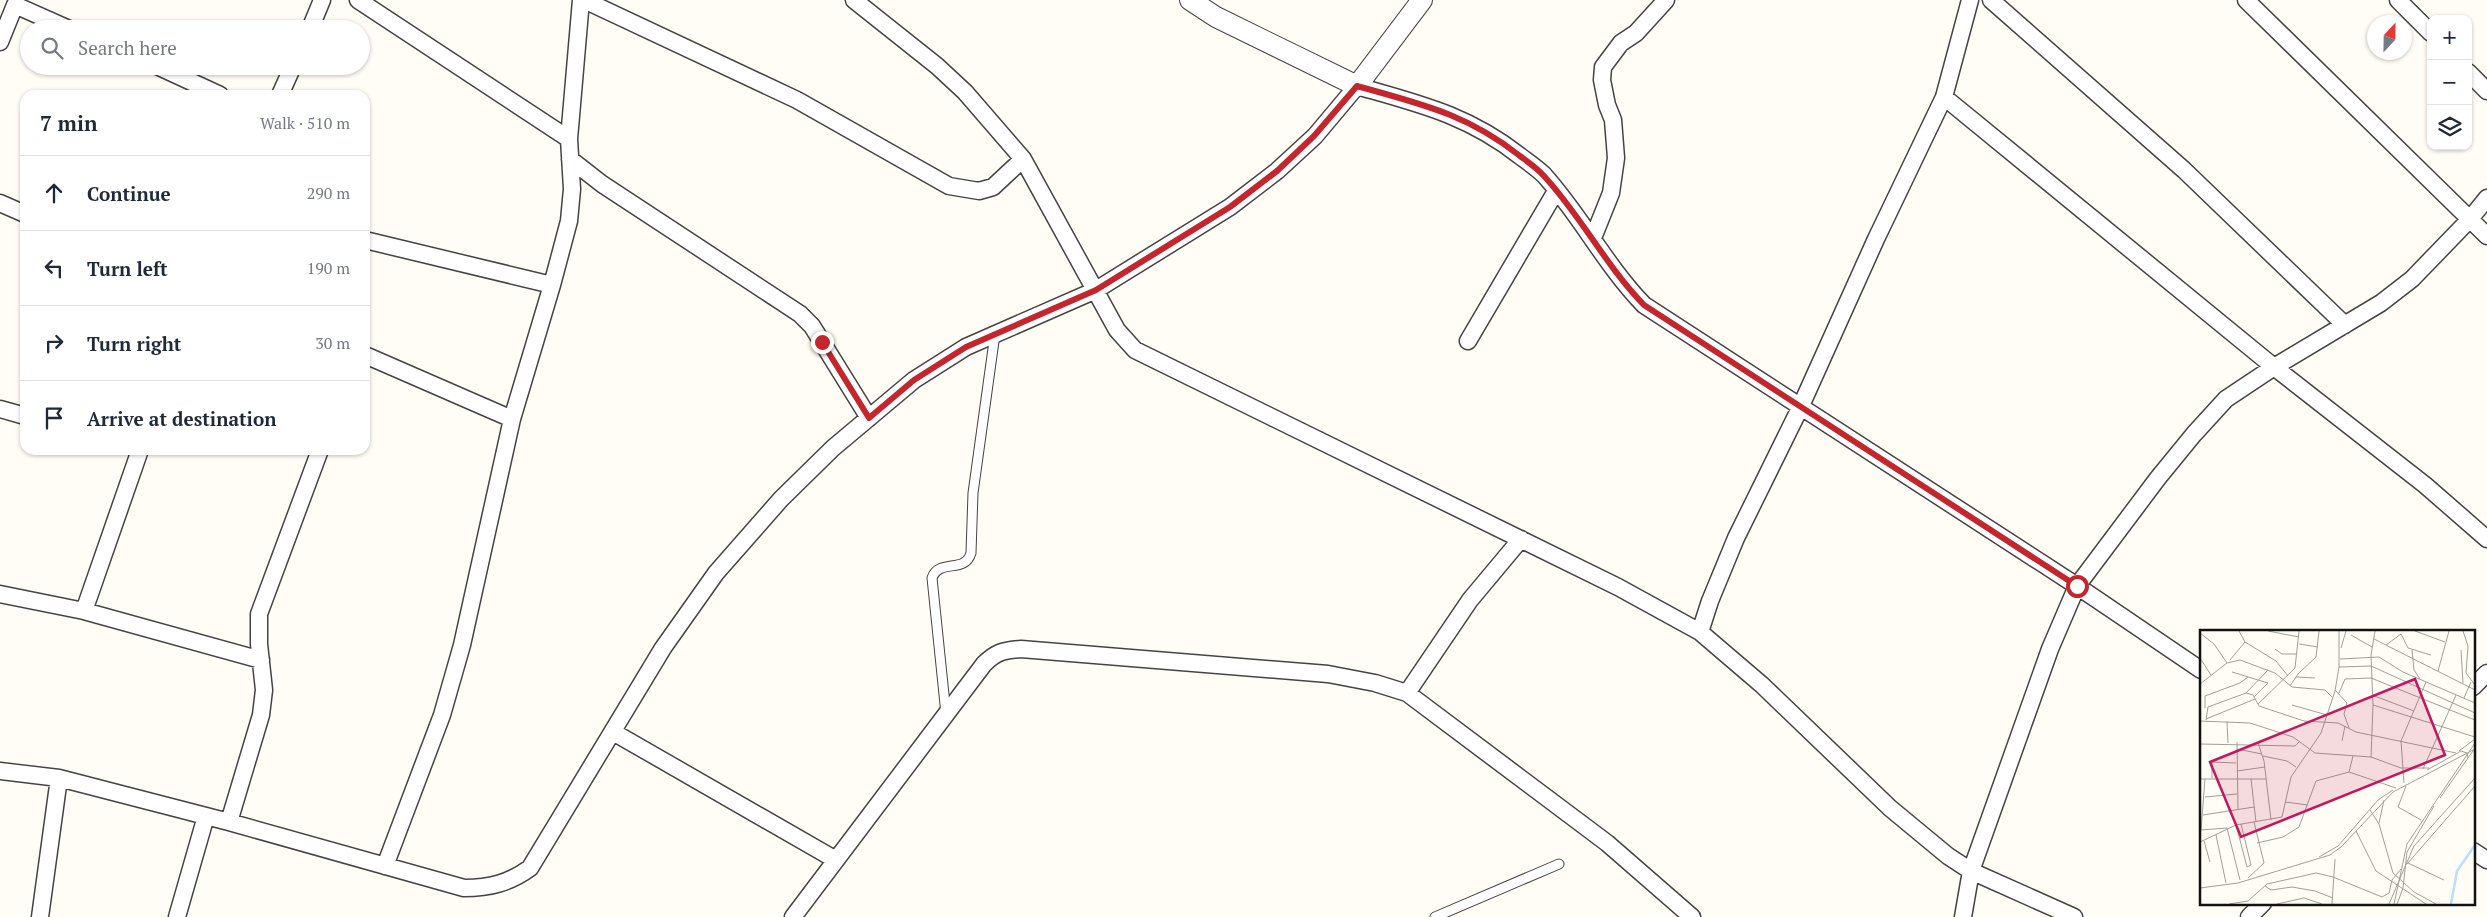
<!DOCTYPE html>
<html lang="en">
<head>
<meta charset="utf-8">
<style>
	:root { --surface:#fff; --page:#f6f6f7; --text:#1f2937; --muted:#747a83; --line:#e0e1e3 }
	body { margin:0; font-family:"PT Serif",serif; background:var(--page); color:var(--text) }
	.controls { position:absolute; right:15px; top:15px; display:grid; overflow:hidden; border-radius:10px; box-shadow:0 1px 4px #0004 }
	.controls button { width:45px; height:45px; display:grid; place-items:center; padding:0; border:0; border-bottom:1px solid var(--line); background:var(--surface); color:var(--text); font:25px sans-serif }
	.compass { position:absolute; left:2367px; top:15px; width:45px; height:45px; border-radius:50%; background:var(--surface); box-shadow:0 1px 4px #0004; rotate:22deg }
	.stop { position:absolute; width:15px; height:15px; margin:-11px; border:4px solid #c4262e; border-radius:50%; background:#fff }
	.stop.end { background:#c4262e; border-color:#fff; box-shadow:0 1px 5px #0008 }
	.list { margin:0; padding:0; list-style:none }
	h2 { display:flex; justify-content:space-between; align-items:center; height:65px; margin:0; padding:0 20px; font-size:21px }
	h2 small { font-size:16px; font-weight:400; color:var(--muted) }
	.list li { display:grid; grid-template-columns:32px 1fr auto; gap:15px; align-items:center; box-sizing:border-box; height:75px; padding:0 20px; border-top:1px solid var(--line) }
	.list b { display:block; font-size:19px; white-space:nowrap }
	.list em { font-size:16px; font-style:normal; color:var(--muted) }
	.icon { flex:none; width:28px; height:28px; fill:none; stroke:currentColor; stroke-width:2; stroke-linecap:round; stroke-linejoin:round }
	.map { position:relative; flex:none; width:2487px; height:917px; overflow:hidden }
	.search { position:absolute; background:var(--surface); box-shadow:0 1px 4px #0004; left:20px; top:20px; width:350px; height:55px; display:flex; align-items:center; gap:12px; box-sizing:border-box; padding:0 18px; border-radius:28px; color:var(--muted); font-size:19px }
	.panel { position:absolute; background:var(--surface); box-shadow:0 1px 4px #0004; left:20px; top:90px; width:350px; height:365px; border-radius:15px }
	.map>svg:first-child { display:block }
</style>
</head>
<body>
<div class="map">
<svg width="2487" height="917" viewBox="0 0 2487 917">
	<rect width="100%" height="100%" fill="#fffdf5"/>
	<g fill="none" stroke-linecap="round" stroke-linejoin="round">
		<g stroke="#444" stroke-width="11">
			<path id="service" d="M946,714L932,578C939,558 965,574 971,553L973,493L995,334
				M1435,917L1559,864"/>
		</g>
		<g stroke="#444" stroke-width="19">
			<path id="minor" d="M358,0L569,139
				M584,0L797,100L949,186L979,191L993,187L1023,159
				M854,0L937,66L965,92L1023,159L1117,330L1135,350L1618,587L1700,632L1762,685L1890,808L1948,856L1971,871L2074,917
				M1991,0L2184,170L2345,325
				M2246,0L2487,236
				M2398,0L2431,33
				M310,29L322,0
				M0,42L15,5L69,29
				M157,66L220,95
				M2468,72L2487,91
				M280,95L293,66
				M1944,97L2274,367L2425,485L2487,539
				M570,159L602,184L800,314L812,326L869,418
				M0,203L25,214
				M1593,238L1611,193L1616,158L1613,120L1607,105L1602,80L1603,67L1621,43L1636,33L1666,0
				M365,240L552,285
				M1468,341L1556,191
				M365,355L512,419
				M0,409L25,416
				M0,594L84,611L261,660
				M84,611L140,450
				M1700,632L1710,601L1736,538L1800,408L1876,239L1944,97L1970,0
				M2473,687L2487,673
				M1407,693L1470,600L1521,539
				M613,732L836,860
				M0,771L59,778L229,822L464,888C490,888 509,883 530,868L663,648L716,573L781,499L833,448L914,380L966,347L1096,290L1230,207L1277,171L1315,136L1357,86C1420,104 1468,115 1520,156C1528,162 1537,168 1544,175C1581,216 1606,266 1644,305L2077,586L2201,670
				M229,822L261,715L264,690L259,644V614L320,450
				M2473,851L2487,860
				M385,866L442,715L462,645L512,419L552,285L569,221L572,189L569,139L581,0
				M40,917L59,778
				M177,917L206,816
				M793,917L984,664C996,652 1004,650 1021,649L1328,674L1375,683L1407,693L1607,843L1692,917
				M1963,917L1971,871L2050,649L2077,586L2158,478L2194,434L2226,399L2274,367L2381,303L2412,279L2470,219L2487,198
				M2249,917L2263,903"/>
		</g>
		<g stroke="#444" stroke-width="22">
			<path id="tertiary" d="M1190,0L1216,17L1357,86L1422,0"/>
		</g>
		<use href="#service" stroke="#fff" stroke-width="9"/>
		<use href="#minor" stroke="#fff" stroke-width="16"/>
		<use href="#tertiary" stroke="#fff" stroke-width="20"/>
	</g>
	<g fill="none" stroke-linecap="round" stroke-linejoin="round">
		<path stroke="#c4262e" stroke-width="6" d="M822,342L869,418L914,380L966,347L1096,290L1230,207L1277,171L1314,136L1357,86C1421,104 1467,114 1520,156C1528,162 1537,168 1544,176C1581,216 1606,266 1644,305L2077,586"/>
	</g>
	<g transform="translate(2200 630)">
		<rect width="275" height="275" fill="#fffdf5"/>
		<path fill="none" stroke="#b9e0f7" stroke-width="2.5" d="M251,274L257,241L275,215"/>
		<path fill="none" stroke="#a09f9a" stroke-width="1" d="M39,1L45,12L76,31L88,46M68,1L99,7M215,1L245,12M263,1L268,16L266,43L275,55M0,3L14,14L27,33M151,5L172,17M174,9L275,60M99,14L118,17M186,15L201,4L208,18L231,25M141,18L146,1M75,19L82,24H97M212,20L214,40L220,49M261,20L263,53M0,28L11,45M140,29L179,27L203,42L275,73M30,30L45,12M139,37L171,36L275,83M238,41L249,1M32,42L68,53L54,67M96,47L115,48M0,54L27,33L40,30L75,43L92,57L125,60L132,67M90,56L98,44L116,27L119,1M135,60L147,73L144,84L149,98M46,63L68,40M139,63L145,49L171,48L275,90M172,65L214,81M264,68L271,52M58,74L95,38L99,1M92,75L127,85M173,75L275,107M5,78V66L40,53L48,47M6,89L55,69M6,90L8,77L46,63L53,65L59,76L104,91L138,93L156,102L256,123M0,91L50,93L93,107L115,123L171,127L201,138H229M27,91L28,113M142,111L145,96M37,112L38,179M58,113L64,131L71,190M0,114L95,116L100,111M37,119L62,124M259,121L275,109M63,126L87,131L96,137M171,127L173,75L171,25L175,1M223,139L256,65M227,140L261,121L267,123L268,128M37,141L65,137M149,142L153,126M12,148V132L36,133M0,149H66M51,149L56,192M204,153L201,111L226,52M206,156L198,177L221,190M5,167L37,164M240,168L275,118M85,172L108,175M170,180L179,194L193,243L214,262L236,274M3,185L54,177M179,193L184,170M36,195L47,237L51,235L41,194M0,200L27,198L40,250M1,200L5,149M156,201L176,241L226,274M16,205L26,253M4,211L10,232M0,212L36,195L82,187L91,147L121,103L135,61L139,37V1M57,213L83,207L99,197L116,151L149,142L196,158M119,227L138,216L178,170L193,160M208,233L244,250M207,234L275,156M48,248L64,233L54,192M65,256L71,260L92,257L115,261L133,268M0,258L38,253L130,225L141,217L193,162L273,120M29,274L48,271L67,254L116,243L133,247L182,267L189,263L192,250L201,239M77,274L104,268L122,274M132,274L135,229M189,274L214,216L275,148M194,274L207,214L275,113M197,274L203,258L207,222L234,176"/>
		<path fill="#c2185b" fill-opacity="0.15" stroke="#c2185b" stroke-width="2.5" d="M215,49L245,125L41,207L10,132Z"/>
		<rect width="275" height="275" fill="none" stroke="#111" stroke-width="2.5"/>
	</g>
</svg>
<div class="controls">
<button>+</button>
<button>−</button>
<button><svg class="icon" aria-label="layers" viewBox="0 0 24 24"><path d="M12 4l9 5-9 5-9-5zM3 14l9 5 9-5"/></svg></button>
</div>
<svg class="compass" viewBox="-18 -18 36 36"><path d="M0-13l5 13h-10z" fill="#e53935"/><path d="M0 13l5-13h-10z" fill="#747a83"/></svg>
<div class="stop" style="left:2077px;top:586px"></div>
<div class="stop end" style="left:822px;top:342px"></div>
<div class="search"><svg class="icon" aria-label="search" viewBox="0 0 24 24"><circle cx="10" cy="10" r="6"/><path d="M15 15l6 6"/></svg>Search here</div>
<section class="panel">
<h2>7 min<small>Walk · 510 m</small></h2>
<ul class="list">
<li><svg class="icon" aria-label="ahead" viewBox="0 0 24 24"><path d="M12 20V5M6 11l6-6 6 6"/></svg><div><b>Continue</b></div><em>290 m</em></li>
<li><svg class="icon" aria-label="left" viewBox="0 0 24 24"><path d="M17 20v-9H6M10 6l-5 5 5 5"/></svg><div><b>Turn left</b></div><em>190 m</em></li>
<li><svg class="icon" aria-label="right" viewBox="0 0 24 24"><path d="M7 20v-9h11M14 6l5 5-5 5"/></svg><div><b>Turn right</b></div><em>30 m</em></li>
<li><svg class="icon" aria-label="arrive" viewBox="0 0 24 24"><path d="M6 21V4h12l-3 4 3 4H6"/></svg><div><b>Arrive at destination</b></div></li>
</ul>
</section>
</div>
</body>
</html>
